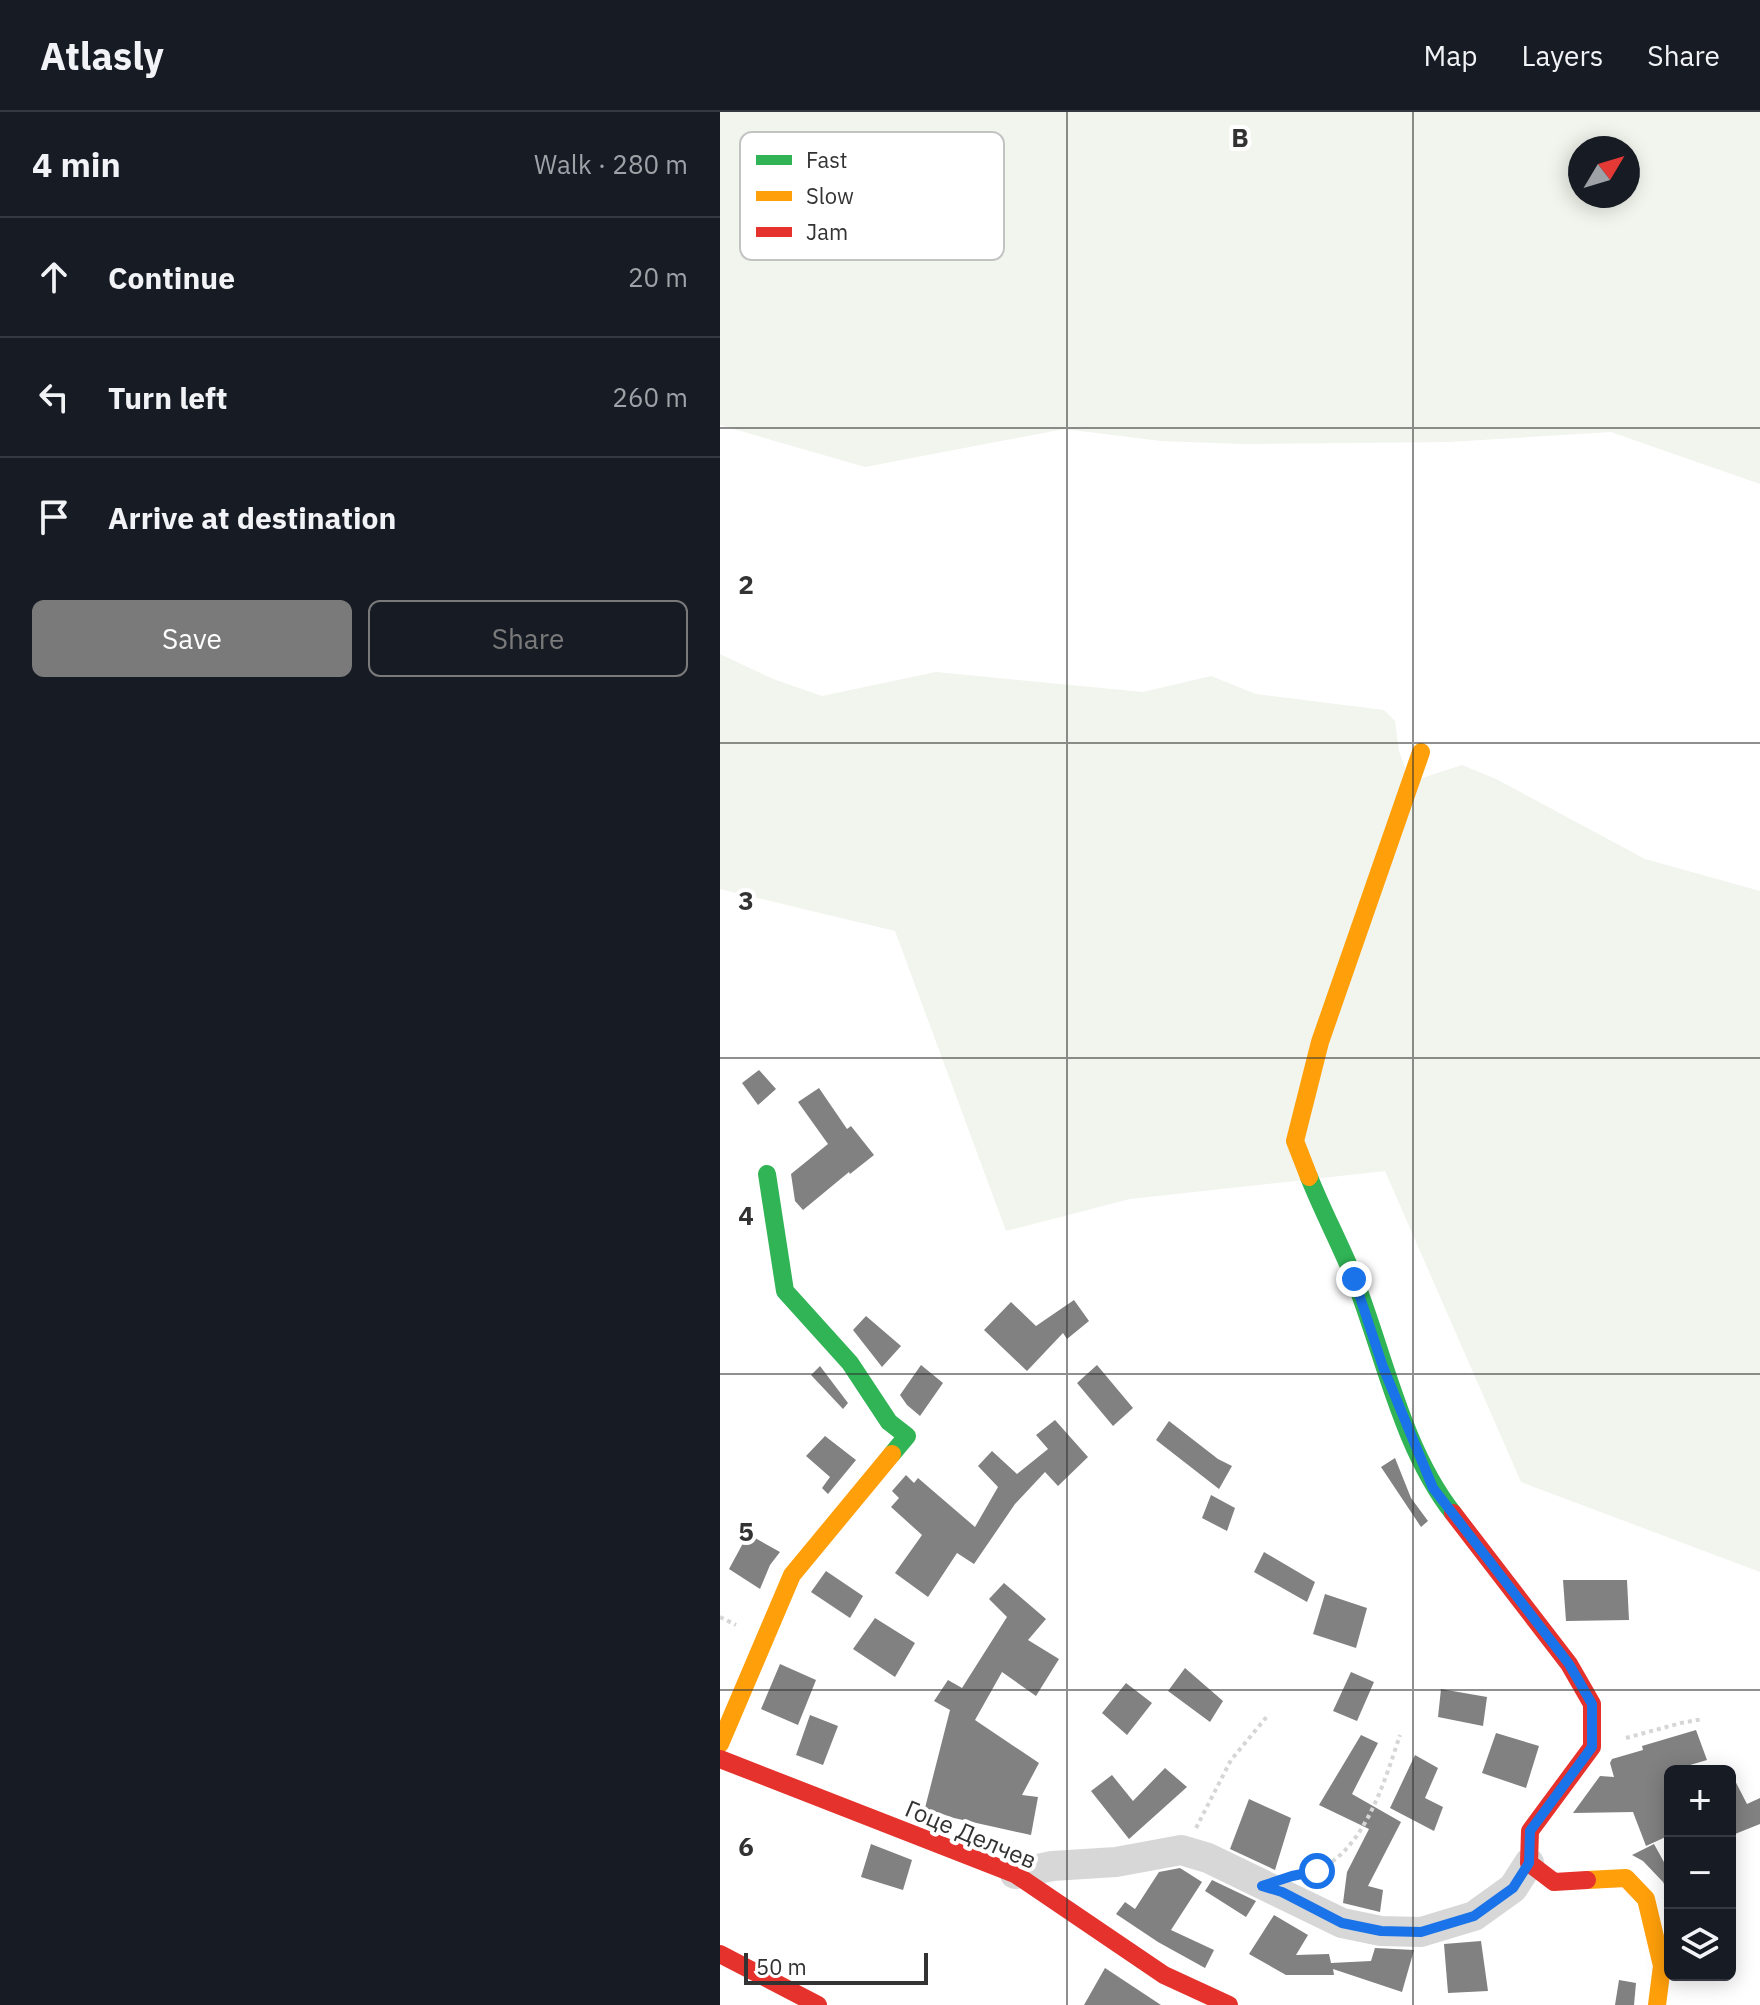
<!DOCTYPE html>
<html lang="en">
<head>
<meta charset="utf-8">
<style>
	:root { --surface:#171b24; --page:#20242c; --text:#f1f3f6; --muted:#9ea1a6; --line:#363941; --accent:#7a7a7a }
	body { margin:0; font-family:"IBM Plex Sans",sans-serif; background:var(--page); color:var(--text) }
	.controls { position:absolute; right:24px; bottom:24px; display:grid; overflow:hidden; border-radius:12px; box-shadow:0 4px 20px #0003 }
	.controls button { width:72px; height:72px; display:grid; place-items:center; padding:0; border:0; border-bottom:2px solid var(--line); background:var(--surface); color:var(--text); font:40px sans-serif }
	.compass { position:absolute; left:848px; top:24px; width:72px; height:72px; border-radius:50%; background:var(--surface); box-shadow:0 4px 20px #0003; rotate:52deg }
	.scale { position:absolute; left:24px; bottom:20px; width:184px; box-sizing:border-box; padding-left:8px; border:4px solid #333; border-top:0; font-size:22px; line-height:28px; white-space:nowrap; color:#333; -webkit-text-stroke:6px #fff; paint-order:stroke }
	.stop { position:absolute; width:24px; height:24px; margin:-18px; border:6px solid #1a73e8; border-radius:50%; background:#fff }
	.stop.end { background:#1a73e8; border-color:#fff; box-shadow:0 2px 8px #0008 }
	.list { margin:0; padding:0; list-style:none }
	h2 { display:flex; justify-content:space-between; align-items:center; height:104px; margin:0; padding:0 32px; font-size:34px }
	h2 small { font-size:26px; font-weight:400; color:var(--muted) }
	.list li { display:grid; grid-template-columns:52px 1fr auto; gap:24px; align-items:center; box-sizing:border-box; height:120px; padding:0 32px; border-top:2px solid var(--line) }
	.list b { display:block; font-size:30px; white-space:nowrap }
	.list em { font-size:26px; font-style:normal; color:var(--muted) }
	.actions { display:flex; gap:16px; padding:24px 32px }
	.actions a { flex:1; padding:18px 0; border:2px solid var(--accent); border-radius:12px; text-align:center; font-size:28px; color:var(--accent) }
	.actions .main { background:var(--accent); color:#fff }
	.icon { flex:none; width:44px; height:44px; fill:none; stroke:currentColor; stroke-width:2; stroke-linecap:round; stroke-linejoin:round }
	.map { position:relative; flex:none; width:1040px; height:1893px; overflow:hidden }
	header { display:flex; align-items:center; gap:48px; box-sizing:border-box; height:112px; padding:0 40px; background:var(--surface); border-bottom:2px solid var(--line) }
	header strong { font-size:38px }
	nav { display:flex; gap:44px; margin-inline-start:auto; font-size:28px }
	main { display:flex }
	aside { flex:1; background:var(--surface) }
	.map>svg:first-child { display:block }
</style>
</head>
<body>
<header>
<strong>Atlasly</strong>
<nav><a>Map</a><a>Layers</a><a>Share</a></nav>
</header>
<main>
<aside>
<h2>4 min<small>Walk · 280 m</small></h2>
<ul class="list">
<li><svg class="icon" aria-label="ahead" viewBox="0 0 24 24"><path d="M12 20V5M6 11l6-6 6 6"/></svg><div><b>Continue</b></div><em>20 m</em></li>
<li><svg class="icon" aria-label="left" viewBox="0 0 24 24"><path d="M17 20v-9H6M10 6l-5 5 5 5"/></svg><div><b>Turn left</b></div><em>260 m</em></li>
<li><svg class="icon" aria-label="arrive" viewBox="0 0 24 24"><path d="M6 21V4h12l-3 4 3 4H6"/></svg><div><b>Arrive at destination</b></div></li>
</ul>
<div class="actions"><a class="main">Save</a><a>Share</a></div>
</aside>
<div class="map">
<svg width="1040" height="1893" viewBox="0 0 1040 1893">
	<rect width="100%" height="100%" fill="#fff"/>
	<path fill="#f1f5ed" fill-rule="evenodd" d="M0,0H1040V372L891,320L729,330L522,332L441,329L344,317L145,355L0,313ZM908,36V84H860V36Z
		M0,542L53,567L102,584L216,560L423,580L491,564L536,582L664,598L675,609L679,639L690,670L742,653L776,667L925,747L1040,779V1460L801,1370L665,1059L410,1087L286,1119L175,819L0,777Z"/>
	<path fill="#818181" d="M39,958L56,977L38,993L22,971Z
		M99,976L127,1017L131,1014L154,1043L130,1062L129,1060L83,1098L75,1089L71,1062L108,1032L78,990Z
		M354,1188L369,1209L347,1227L343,1221L307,1259L264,1218L291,1190L316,1214Z
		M146,1204L181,1234L162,1255L133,1218Z
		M201,1253L223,1271L200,1304L187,1293L180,1283Z
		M377,1253L413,1296L393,1314L357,1271Z
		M100,1254L128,1291L123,1297L91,1263Z
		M335,1308L368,1345L338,1374L325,1360L295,1392L254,1452L237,1441L208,1485L175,1461L202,1423L171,1395L179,1386L172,1379L186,1363L194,1371L198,1366L255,1415L278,1375L258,1354L272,1339L297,1362L328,1337L316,1323Z
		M449,1309L498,1347L512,1354L499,1377L436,1328Z
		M105,1324L136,1348L108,1382L102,1376L110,1365L86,1344Z
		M675,1346L691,1386L708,1409L701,1415L661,1355Z
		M491,1383L515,1396L507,1419L482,1406Z
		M28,1422L60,1440L50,1453L40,1477L9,1457Z
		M544,1440L595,1470L587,1490L534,1460Z
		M106,1459L143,1484L130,1506L91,1480Z
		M843,1468H907L909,1508L846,1509Z
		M284,1471L326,1507L308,1528L339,1547L316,1584L282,1560L255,1608L319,1651L302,1683L318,1685L311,1723L234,1706L205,1696L230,1598L214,1589L228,1568L242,1576L287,1505L269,1487Z
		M605,1482L647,1496L636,1536L593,1522Z
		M155,1506L195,1531L175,1565L133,1537Z
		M60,1552L96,1568L78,1613L41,1597Z
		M465,1556L503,1589L490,1610L448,1579Z
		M631,1560L654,1570L637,1609L613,1599Z
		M406,1571L432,1591L407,1623L382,1601Z
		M721,1577L767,1585L763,1614L718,1605Z
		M90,1603L118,1614L103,1653L76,1643Z
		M976,1618L987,1648L950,1659V1723L926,1734L913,1700L853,1701L880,1664L894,1665L890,1651L892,1647L923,1638L922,1634Z
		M776,1621L819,1634L806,1676L762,1661Z
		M641,1623L658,1631L632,1682L681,1710L648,1774L663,1778L660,1800L623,1791L627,1760L649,1717L599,1693Z
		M695,1643L718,1656L705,1686L723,1695L714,1719L670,1696Z
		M445,1656L467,1675L409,1727L371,1679L392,1663L413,1689Z
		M1010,1659L1027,1692L1040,1686V1712L1010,1724Z
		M529,1687L571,1706L555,1758L510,1737Z
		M151,1732L192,1748L183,1778L141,1765Z
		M934,1732L950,1761V1784L943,1770L923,1749L912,1743Z
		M460,1756L482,1770L451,1818L494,1838L485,1856L438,1830L396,1802L405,1790L415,1797L439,1760Z
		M492,1768L536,1789L526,1805L485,1779Z
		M554,1803L588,1823L576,1843L609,1842L611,1851L651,1849L655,1836L694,1838L682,1880L613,1857L614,1863H566L529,1842Z
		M761,1829L768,1879L728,1881L724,1832Z
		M385,1856L441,1893H364Z
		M899,1868L916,1871L914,1893H895Z"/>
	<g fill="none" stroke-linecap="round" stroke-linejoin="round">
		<path stroke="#d6d6d6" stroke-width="4" stroke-dasharray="4 4" stroke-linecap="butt" d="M0,1505L16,1513
			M906,1626L961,1611L983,1607
			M476,1716L511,1648L549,1602
			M583,1762C641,1752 664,1671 680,1623"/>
		<path stroke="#d7d7d7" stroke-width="30" d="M295,1762L332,1754L396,1750L461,1738L488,1746L622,1811L661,1819L701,1820L754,1804L793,1776L809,1751"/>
		<path stroke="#30b455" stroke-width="18" d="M47,1062L65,1179L130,1251L169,1310L187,1324L172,1342
			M589,1065C603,1100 620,1132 634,1166C664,1242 682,1336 733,1401"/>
		<path stroke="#ff9f0a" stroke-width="18" d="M589,1065L575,1029L600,930L701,640
			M0,1632L72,1463L172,1342
			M867,1768L906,1766L926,1787L942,1854L937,1893"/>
		<path stroke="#e5322d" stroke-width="18" d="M733,1401L849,1552L872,1592V1635L810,1719L809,1751L834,1770L867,1768
			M0,1647L295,1762L444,1863L509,1893
			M0,1842L98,1893"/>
	</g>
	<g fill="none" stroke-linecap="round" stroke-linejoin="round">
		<path stroke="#1a73e8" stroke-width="10" d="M597,1759L572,1764L542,1774L562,1780L622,1811L661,1819L701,1820L754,1804L793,1776L809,1751L810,1719L872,1635V1592L849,1552L713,1376L663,1255L634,1167"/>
	</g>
	<path fill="none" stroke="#333" stroke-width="2" stroke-opacity="0.55" d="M347,0V1893M693,0V1893M0,316H1040M0,631H1040M0,946H1040M0,1262H1040M0,1578H1040"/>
	<g text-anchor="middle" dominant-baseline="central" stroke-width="8" stroke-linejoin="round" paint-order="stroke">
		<g font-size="24" fill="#333" stroke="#fff">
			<text transform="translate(251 1722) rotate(23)">Гоце Делчев</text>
		</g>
	</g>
	<rect x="20" y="20" width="264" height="128" rx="12" fill="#fff" stroke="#c2c2c2" stroke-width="2"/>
	<rect x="36" y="43" width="36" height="10" fill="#30b455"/>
	<rect x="36" y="79" width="36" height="10" fill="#ff9f0a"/>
	<rect x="36" y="115" width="36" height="10" fill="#e5322d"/>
	<g font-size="22" fill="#333">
		<text x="86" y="56">Fast</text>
		<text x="86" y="92">Slow</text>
		<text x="86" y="128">Jam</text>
	</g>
	<g font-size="26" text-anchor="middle" font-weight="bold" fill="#333" stroke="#fff" stroke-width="8" stroke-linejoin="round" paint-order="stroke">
		<text x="520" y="35">B</text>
		<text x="26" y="482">2</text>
		<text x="26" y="798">3</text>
		<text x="26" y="1113">4</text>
		<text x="26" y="1429">5</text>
		<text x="26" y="1744">6</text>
	</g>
</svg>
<div class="controls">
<button>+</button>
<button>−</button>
<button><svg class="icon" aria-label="layers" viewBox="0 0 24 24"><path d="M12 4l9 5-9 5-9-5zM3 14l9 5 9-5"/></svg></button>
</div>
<svg class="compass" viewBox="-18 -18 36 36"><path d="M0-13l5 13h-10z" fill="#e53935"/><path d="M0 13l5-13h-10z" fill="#9ea1a6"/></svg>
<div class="scale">50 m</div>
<div class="stop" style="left:597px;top:1759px"></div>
<div class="stop end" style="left:634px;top:1167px"></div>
</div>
</main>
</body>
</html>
